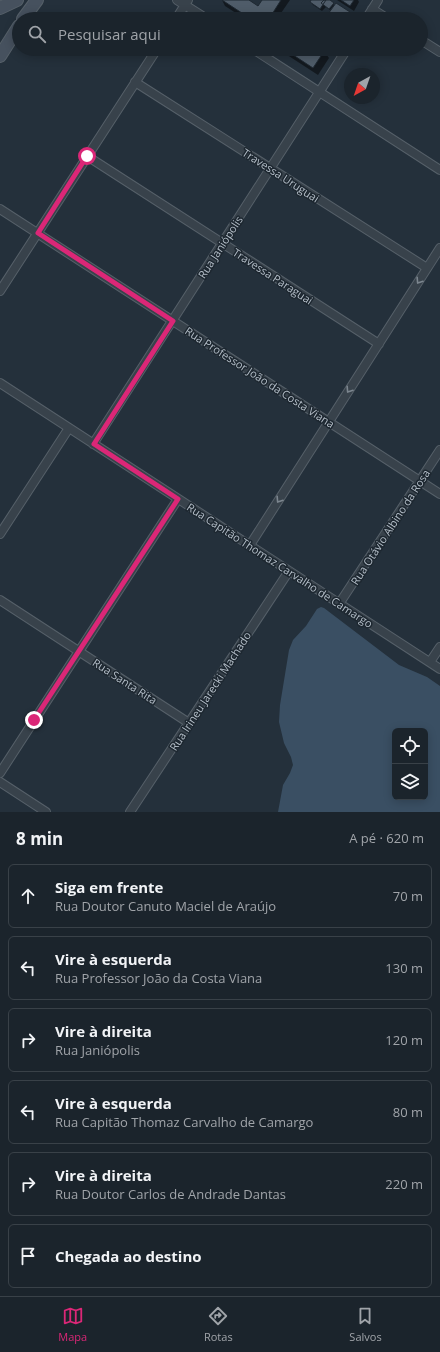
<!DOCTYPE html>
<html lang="pt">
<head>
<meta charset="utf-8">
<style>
	:root { --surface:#1b242c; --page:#283038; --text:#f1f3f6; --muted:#a0a4a9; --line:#394148; --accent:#db2777 }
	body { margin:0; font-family:"Open Sans",sans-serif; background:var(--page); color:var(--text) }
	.controls { position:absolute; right:12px; bottom:12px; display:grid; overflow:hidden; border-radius:6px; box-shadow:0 2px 10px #0003 }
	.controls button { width:36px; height:36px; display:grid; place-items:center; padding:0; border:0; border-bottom:1px solid var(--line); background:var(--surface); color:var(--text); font:20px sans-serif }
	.compass { position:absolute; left:344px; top:68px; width:36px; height:36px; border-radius:50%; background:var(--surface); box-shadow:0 2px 10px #0003; rotate:220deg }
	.stop { position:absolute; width:12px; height:12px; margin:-9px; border:3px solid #db2777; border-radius:50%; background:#fff }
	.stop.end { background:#db2777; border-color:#fff; box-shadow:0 1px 4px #0008 }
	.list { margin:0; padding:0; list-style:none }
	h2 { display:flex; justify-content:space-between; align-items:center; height:52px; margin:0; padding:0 16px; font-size:17px }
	h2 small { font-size:13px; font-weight:400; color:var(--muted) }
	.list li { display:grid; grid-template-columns:26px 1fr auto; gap:12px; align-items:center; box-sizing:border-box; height:64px; margin:0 8px 8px; padding:0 8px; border:1px solid var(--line); border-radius:6px }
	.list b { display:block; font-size:15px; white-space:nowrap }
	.list p { margin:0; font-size:13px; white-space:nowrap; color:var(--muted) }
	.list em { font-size:13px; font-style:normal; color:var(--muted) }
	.icon { flex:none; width:22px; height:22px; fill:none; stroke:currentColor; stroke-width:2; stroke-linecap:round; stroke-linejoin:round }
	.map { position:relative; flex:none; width:440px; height:812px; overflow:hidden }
	.search { position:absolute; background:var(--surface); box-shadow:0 2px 10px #0003; left:12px; right:12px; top:12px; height:44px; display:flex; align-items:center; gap:10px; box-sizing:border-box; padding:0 14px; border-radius:22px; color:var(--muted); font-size:15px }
	.sheet { height:484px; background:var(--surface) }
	nav { display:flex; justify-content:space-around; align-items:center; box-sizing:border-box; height:56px; border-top:1px solid var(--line); background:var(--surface); font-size:11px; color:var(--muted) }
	nav a { display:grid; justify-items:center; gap:2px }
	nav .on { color:var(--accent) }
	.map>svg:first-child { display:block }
</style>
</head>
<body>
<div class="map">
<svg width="440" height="812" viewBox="0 0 440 812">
	<rect width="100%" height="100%" fill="#24303b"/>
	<path fill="#3a4f63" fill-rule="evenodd" d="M321,607L324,608L399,665L427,677L440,686V812H278L283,785L290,773L293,765L291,757L284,743L279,722L280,705L289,650L293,640L306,626L317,609ZM395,731H425V797H395Z"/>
	<path fill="#0007" d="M222,0H248L259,7L264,0H290L277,19H245L225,6Z
		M312,0H329L334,5L330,10L326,7L322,11L313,5L311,2Z
		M337,0H358L359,2L354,11Z
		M349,13L351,16L349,19H334L330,14Z
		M278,49H322L324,51L329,58L318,75Z"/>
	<path fill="#4f5c69" stroke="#1f2932" d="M222,0H249L258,6L262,0H281L269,19H251Z
		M311,0H326L320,9L310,2Z
		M324,0H330L334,3L329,9L321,3Z
		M341,0H354L350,6Z
		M336,3L350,12L346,19H336L328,14Z
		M284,49H324L325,50L313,68Z"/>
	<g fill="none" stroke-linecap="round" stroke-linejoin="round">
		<g stroke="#566069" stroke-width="10">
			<path id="street" d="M177,0L207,19
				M372,9L388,19
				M176,19L188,0
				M366,19L378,0
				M421,40L440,52
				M253,49L440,170
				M135,82L427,268
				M87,156L379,344
				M0,209L440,494
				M0,291L157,49
				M0,383L440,669
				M93,444L347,49
				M0,534L69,428
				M250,545L440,248
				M0,600L189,723
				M339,604L440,450
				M430,662L440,647
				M0,773L178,499
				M0,782L46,812
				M130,812L289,571"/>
		</g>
		<g stroke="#566069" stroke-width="14">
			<path id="secondary" d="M0,8L17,0
				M23,19L37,0
				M0,56L19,26"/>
		</g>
		<use href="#street" stroke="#38424b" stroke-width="8"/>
		<use href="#secondary" stroke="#46515e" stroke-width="12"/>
	</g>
	<defs><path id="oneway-chevron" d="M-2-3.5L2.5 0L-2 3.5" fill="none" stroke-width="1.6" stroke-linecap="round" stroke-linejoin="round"/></defs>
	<g stroke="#7c868f">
		<use href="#oneway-chevron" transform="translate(419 281) rotate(123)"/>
		<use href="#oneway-chevron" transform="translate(349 390) rotate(123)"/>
		<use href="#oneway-chevron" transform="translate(279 500) rotate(123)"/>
	</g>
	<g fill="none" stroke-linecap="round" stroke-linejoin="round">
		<path stroke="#db2777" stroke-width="5" d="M34,720L178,499L94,444L173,321L38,233L87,156"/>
	</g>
	<g text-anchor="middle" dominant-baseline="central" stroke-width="3" stroke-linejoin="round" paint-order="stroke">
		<g font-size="11" fill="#b3bdc7" stroke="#1d2730">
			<text transform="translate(281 175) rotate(33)">Travessa Uruguai</text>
			<text transform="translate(220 247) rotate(-57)">Rua Janiópolis</text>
			<text transform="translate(273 276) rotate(33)">Travessa Paraguai</text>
			<text transform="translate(260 377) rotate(33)">Rua Professor João da Costa Viana</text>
			<text transform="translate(390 527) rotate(-57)">Rua Otávio Albino da Rosa</text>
			<text transform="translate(280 565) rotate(33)">Rua Capitão Thomaz Carvalho de Camargo</text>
			<text transform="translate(125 681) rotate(33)">Rua Santa Rita</text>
			<text transform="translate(210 691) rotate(-57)">Rua Irineu Jarecki Machado</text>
		</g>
	</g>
</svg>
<div class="controls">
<button><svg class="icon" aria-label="locate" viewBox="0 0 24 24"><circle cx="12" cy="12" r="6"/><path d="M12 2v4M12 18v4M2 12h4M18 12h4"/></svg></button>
<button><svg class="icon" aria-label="layers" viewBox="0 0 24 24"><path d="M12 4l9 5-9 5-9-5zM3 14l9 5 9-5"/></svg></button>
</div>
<svg class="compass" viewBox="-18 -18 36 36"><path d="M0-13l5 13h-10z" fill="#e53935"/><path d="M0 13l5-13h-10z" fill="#a0a4a9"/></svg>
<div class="stop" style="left:87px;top:156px"></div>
<div class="stop end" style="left:34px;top:720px"></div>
<div class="search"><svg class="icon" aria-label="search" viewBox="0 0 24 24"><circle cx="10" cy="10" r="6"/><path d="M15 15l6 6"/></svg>Pesquisar aqui</div>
</div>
<section class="sheet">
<h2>8 min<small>A pé · 620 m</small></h2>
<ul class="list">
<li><svg class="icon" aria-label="ahead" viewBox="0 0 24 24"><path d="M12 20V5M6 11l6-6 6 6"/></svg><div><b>Siga em frente</b><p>Rua Doutor Canuto Maciel de Araújo</p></div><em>70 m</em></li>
<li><svg class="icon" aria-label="left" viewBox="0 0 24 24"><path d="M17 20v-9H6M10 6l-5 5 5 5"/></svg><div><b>Vire à esquerda</b><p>Rua Professor João da Costa Viana</p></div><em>130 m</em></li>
<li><svg class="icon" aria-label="right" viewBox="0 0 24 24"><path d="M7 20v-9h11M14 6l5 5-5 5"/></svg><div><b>Vire à direita</b><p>Rua Janiópolis</p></div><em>120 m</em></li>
<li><svg class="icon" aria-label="left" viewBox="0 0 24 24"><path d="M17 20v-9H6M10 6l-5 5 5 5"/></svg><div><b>Vire à esquerda</b><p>Rua Capitão Thomaz Carvalho de Camargo</p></div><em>80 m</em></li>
<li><svg class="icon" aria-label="right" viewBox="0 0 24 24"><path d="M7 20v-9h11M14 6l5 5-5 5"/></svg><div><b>Vire à direita</b><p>Rua Doutor Carlos de Andrade Dantas</p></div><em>220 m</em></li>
<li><svg class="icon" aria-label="arrive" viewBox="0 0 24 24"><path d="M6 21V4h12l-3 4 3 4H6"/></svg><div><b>Chegada ao destino</b></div></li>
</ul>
</section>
<nav>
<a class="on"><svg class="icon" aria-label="map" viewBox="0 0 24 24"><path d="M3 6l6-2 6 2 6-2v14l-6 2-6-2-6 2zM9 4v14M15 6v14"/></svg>Mapa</a>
<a><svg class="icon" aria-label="directions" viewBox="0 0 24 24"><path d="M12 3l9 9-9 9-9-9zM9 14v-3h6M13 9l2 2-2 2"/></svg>Rotas</a>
<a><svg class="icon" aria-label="saved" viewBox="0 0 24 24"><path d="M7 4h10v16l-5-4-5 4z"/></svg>Salvos</a>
</nav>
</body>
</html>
